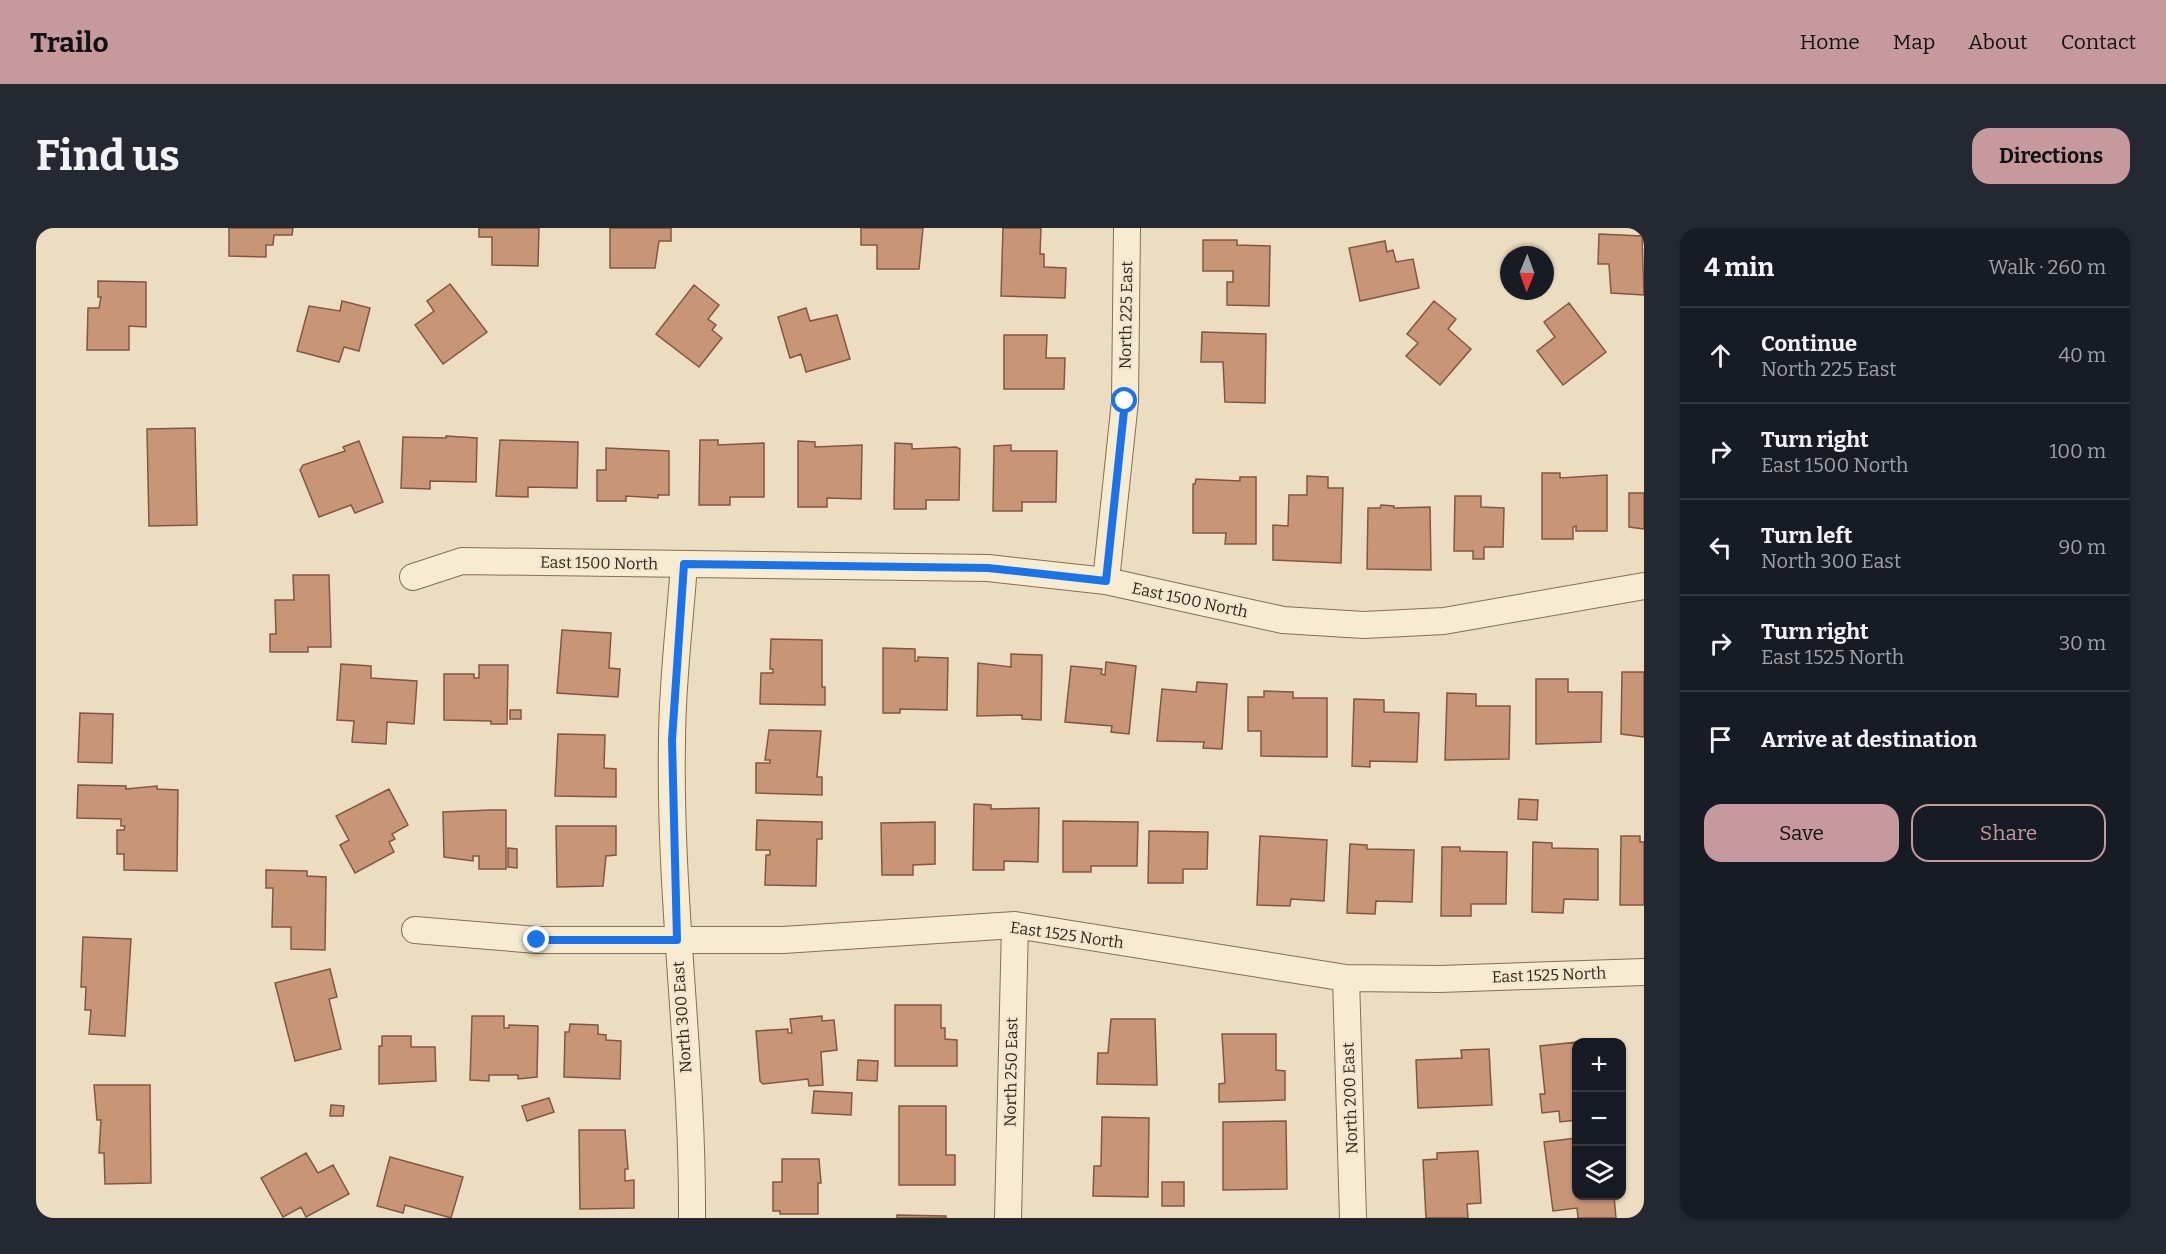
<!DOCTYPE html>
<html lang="en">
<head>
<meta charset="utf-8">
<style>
	:root { --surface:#171b24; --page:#242831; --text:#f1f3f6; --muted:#9ea1a6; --line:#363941; --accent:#c5999d }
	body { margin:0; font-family:Bitter,serif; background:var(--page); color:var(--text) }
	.controls { position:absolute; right:18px; bottom:18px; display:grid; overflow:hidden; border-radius:12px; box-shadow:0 2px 4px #0004 }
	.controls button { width:54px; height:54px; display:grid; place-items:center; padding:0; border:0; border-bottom:2px solid var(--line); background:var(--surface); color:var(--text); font:30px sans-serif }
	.compass { position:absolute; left:1464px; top:18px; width:54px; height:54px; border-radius:50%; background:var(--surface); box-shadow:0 2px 4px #0004; rotate:181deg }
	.stop { position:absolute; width:18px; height:18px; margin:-14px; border:4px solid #1a73e8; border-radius:50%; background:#fff }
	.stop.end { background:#1a73e8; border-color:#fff; box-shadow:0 2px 6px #0008 }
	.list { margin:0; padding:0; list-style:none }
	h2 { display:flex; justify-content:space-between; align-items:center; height:78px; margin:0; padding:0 24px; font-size:26px }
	h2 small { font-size:20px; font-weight:400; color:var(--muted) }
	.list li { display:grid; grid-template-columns:39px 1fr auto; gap:18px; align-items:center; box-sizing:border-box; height:96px; padding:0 24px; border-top:2px solid var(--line) }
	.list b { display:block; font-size:22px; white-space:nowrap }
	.list p { margin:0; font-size:20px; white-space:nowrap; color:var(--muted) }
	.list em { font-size:20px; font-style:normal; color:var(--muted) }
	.actions { display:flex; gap:12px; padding:18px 24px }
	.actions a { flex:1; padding:14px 0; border:2px solid var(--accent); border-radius:18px; text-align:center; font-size:21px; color:var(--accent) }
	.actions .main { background:var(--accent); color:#111 }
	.icon { flex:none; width:33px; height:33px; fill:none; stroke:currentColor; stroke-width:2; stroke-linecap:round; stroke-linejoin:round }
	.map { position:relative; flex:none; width:1608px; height:990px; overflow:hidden; border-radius:18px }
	header { display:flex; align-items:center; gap:36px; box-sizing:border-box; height:84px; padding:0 30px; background:var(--accent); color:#111 }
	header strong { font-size:28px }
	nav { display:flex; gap:33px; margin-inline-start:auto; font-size:21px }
	.intro { display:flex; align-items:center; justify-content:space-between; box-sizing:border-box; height:144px; padding:0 36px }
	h1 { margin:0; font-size:42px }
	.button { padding:15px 27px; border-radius:18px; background:var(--accent); color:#111; font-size:21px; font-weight:700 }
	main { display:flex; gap:36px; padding:0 36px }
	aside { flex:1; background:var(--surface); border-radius:18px; box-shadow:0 2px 4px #0004 }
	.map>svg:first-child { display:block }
</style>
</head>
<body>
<header>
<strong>Trailo</strong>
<nav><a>Home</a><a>Map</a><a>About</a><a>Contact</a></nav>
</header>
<div class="intro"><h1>Find us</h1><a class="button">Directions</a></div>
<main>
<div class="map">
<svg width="1608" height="990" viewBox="0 0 1608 990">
	<rect width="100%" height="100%" fill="#ecddc0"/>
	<path fill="#c89677" stroke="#825740" stroke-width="1.5" d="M193,0H257L256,7H238L237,17H230V29L193,28Z
		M443,0H503L502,38L456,37V9H443Z
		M574,0H635V13H623L619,40H574Z
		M825,0H887L883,41H841V17H825Z
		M967,0H1005L1004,26H1008V39L1030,40L1029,70L965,68Z
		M1563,6L1606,8L1608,67L1575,65L1573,36H1562Z
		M1167,12H1201V17L1234,18L1233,78L1191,77V54H1197V43H1167Z
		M1349,13L1351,24L1357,22L1360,34L1377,31L1383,60L1324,73L1313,20Z
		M62,53L110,54V99L93,98V122H51L52,80H63L65,69H62Z
		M414,56L451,104L407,136L379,97L398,83L391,73Z
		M658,57L683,77L672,91L680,97L676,102L686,110L663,139L620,106Z
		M306,73L334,80L323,123L308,119L303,134L261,123L273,78L304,83Z
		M1398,73L1420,91L1412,101L1435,121L1404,157L1370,128L1382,115L1371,106Z
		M1533,75L1570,124L1527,157L1501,123L1519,109L1508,94Z
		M770,80L774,93L801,87L814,131L770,144L765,126L754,130L742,89Z
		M1166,104L1230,106L1229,175L1189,174L1187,134H1165Z
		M968,107H1011L1010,130H1029L1028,161H968Z
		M159,200L161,297L113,298L111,201Z
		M410,208L441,210L440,254L394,253V261L365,260L367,209L410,210Z
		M464,212L542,214L541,260L492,259V269L460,268Z
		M664,212H682V217L728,215V269H694V277H663Z
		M323,213L347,274L319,285L315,277L283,289L264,242L267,237L309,223L307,219Z
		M762,213L779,214V219L826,217L825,271L791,270V279H762Z
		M859,215L876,216V221L920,219L924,221L923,272H890V281H858Z
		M975,217V223H1021L1020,274H986V283H957L958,218Z
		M570,220L633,223V267H622V270L590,268V273H561V242H570Z
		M1506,245H1524V250L1571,247V303H1540V298L1537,299V311H1506Z
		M1271,248L1292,249V260H1307L1305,335L1237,332V297L1252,298L1253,267H1271Z
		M1204,249H1220V316H1189L1190,305H1157V256H1159L1160,251L1204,253Z
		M1593,265H1608V301L1593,299Z
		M1419,268H1445V279L1468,280L1467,319H1448V331H1437V323H1418Z
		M1345,277L1358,278V280L1394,279L1395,342L1331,341L1332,280H1344Z
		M257,347H293L295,419H272V424H234V406H240L239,372H258Z
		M526,402L575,405L573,440L584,441L582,469L521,465Z
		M735,411L786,412V459H789V477L724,476L725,445H737V441H734Z
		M847,420L879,421V433H882V429L912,430L911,482L864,481V485H847Z
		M975,426L1006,427L1005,492L986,491V487L941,488L942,435L975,439Z
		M1070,434L1100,438L1093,506L1075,504L1076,498L1029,494L1035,438L1066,441L1065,446L1069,447Z
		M305,436L335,438V450L381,453L378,496L351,494L350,516L316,514L318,493L301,492Z
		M443,437H472L471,496H455V493L408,492V446H438V450H443Z
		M1586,444H1608V509L1585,506Z
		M1500,451H1532V464H1566L1565,514L1500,516Z
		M1161,454L1191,456L1186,521L1167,520L1168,514L1121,513L1126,461L1160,464Z
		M1228,463L1257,464V470H1291V529L1225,528V503H1212V469H1228Z
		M1411,465L1440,466V478H1474L1473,531L1409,532Z
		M1318,471L1348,472V484L1383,485L1381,534L1334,533V539L1316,538Z
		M474,482H485V491H474Z
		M44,485L77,486L76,535L42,534Z
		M733,502L785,503L781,549H786V567L720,565V535H734V532H729Z
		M522,506L569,507L568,540L580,541V569L519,568Z
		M42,557L90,558V561L121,558V561L142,562L141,643L88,642V626H81V602H88L89,598H85V591L41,590Z
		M353,561L372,597L356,606L359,611L353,614L358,624L319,645L304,617L313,612L300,588Z
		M1483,571L1502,572L1501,592L1482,591Z
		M938,576L955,577V581L1003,580L1002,634L968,633V642H937Z
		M454,582H470V641H443V628H437V633L408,629L407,584Z
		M721,592L786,594V611H781L780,658L729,657L730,627H734V622H720Z
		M1027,593L1102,594L1101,638H1055V644H1027Z
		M899,594V636L877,637V647H846L845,595Z
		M520,598H580V627L570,628L567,658L521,659Z
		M1113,603L1172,604L1171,641H1147V655H1112Z
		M1224,608L1291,612L1288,673L1255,671L1254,678L1221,677Z
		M1585,608H1604V614H1608V677H1584Z
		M1497,614L1516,615V620L1562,621V672L1528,671L1527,685L1496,684Z
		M1314,616L1331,617V621L1378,622L1376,674L1340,673L1339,686L1311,685Z
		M1406,619H1424V623L1471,624L1470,676H1435V688H1405Z
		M472,620L481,621V640L472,639Z
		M230,642L271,643V648L290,649L289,722L255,721V699H236L237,660H230Z
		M47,709L95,711L89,808L53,806L55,782H49L50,759H45Z
		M294,741L301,769L293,771L305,821L259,833L239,755Z
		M859,777H905V800H909V811L921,812V838H859Z
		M436,788H468V800H473V797L502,798L501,849L482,851V847H453V853L434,852Z
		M786,788V793L798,792L801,822L785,824L787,857L773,858L772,851L727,856L724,853L720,803L752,801V805H756L754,791Z
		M1075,791H1119L1121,857L1061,856L1062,825H1072Z
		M534,796L562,797V806L570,807V812L585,813L584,851L528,849L529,804H533Z
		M1186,806H1240V842L1249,843V872L1183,874V856L1189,855Z
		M346,808H375V819H399L400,853L343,856V818H346Z
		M1551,813L1540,814V892L1524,894L1523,883L1506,885L1504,866H1509L1504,818Z
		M1453,821L1456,877L1382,880L1380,832L1426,830L1425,822Z
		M822,832L842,833L841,853L821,852Z
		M58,857H114L115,955L69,956L68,925H63L65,892H61Z
		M778,863L816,865L815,887L776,885Z
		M513,870L518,884L491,893L486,878Z
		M295,877L308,878L307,888H294Z
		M863,878H910V927H919V957H863Z
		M1066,889L1113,890L1112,969L1057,968L1058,938H1065Z
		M1250,893L1251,961L1187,962V894Z
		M543,902H589L592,941H589V953L598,952V980L544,981Z
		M1540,910V968H1578L1580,990H1542L1541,980L1517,983L1508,914Z
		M1442,923L1445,975L1431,976L1432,990H1390L1387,932L1401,931V925Z
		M270,925L282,945L297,937L313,966L270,989L265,979L247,989L225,950Z
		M354,929L427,949L415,990L369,977L367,985L341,978Z
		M746,931H783L785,955H782V986H744V983H737V954H746Z
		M1126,954H1148V978H1126Z
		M861,987L910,988V990H861Z"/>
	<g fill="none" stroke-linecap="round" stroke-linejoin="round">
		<g stroke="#846e59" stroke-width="28">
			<path id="minor" d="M648,336C644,395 636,454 636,513C633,672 657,831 656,990
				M377,349L426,333L952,340L1070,353L1247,392L1328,397L1408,393L1608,358
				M1070,353L1089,173L1091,0
				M379,702L501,712H747L979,697L1310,750L1404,751L1608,744
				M1310,750L1317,990
				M972,990L979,697"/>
		</g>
		<use href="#minor" stroke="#f7ebd2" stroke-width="26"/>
	</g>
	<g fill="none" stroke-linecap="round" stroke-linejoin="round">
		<path stroke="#1a73e8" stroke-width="8" d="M501,712H641L636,512L648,336L952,340L1070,353L1089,173"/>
	</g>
	<g text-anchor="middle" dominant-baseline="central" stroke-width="5" stroke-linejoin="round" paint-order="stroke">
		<g font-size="16" fill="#34271d" stroke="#f3e7cf">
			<text transform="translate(1090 87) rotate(-89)">North 225 East</text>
			<text transform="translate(563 335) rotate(1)">East 1500 North</text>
			<text transform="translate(1154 372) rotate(12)">East 1500 North</text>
			<text transform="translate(1031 707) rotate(8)">East 1525 North</text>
			<text transform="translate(1513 747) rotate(-2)">East 1525 North</text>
			<text transform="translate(646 789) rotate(-94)">North 300 East</text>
			<text transform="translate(975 844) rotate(-89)">North 250 East</text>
			<text transform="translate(1314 870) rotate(-92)">North 200 East</text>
		</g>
	</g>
</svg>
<div class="controls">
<button>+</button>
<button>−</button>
<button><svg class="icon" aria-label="layers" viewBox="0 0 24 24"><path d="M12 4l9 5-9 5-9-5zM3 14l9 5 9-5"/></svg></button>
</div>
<svg class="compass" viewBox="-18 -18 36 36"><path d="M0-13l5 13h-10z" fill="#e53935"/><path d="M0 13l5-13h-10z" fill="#9ea1a6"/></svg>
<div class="stop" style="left:1089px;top:173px"></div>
<div class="stop end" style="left:501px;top:712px"></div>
</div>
<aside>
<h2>4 min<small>Walk · 260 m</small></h2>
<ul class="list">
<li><svg class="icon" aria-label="ahead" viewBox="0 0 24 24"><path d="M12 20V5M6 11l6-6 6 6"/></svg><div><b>Continue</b><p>North 225 East</p></div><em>40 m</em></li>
<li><svg class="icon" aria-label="right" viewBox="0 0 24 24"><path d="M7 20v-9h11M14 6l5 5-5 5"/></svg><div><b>Turn right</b><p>East 1500 North</p></div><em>100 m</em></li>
<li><svg class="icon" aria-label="left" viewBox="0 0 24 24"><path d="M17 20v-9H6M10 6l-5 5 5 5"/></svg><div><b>Turn left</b><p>North 300 East</p></div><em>90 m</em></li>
<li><svg class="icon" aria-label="right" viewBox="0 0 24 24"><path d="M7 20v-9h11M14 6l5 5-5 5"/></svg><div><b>Turn right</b><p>East 1525 North</p></div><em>30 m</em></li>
<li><svg class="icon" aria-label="arrive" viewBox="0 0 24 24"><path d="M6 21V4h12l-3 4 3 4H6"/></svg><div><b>Arrive at destination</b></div></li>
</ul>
<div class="actions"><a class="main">Save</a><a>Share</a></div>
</aside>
</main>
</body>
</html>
